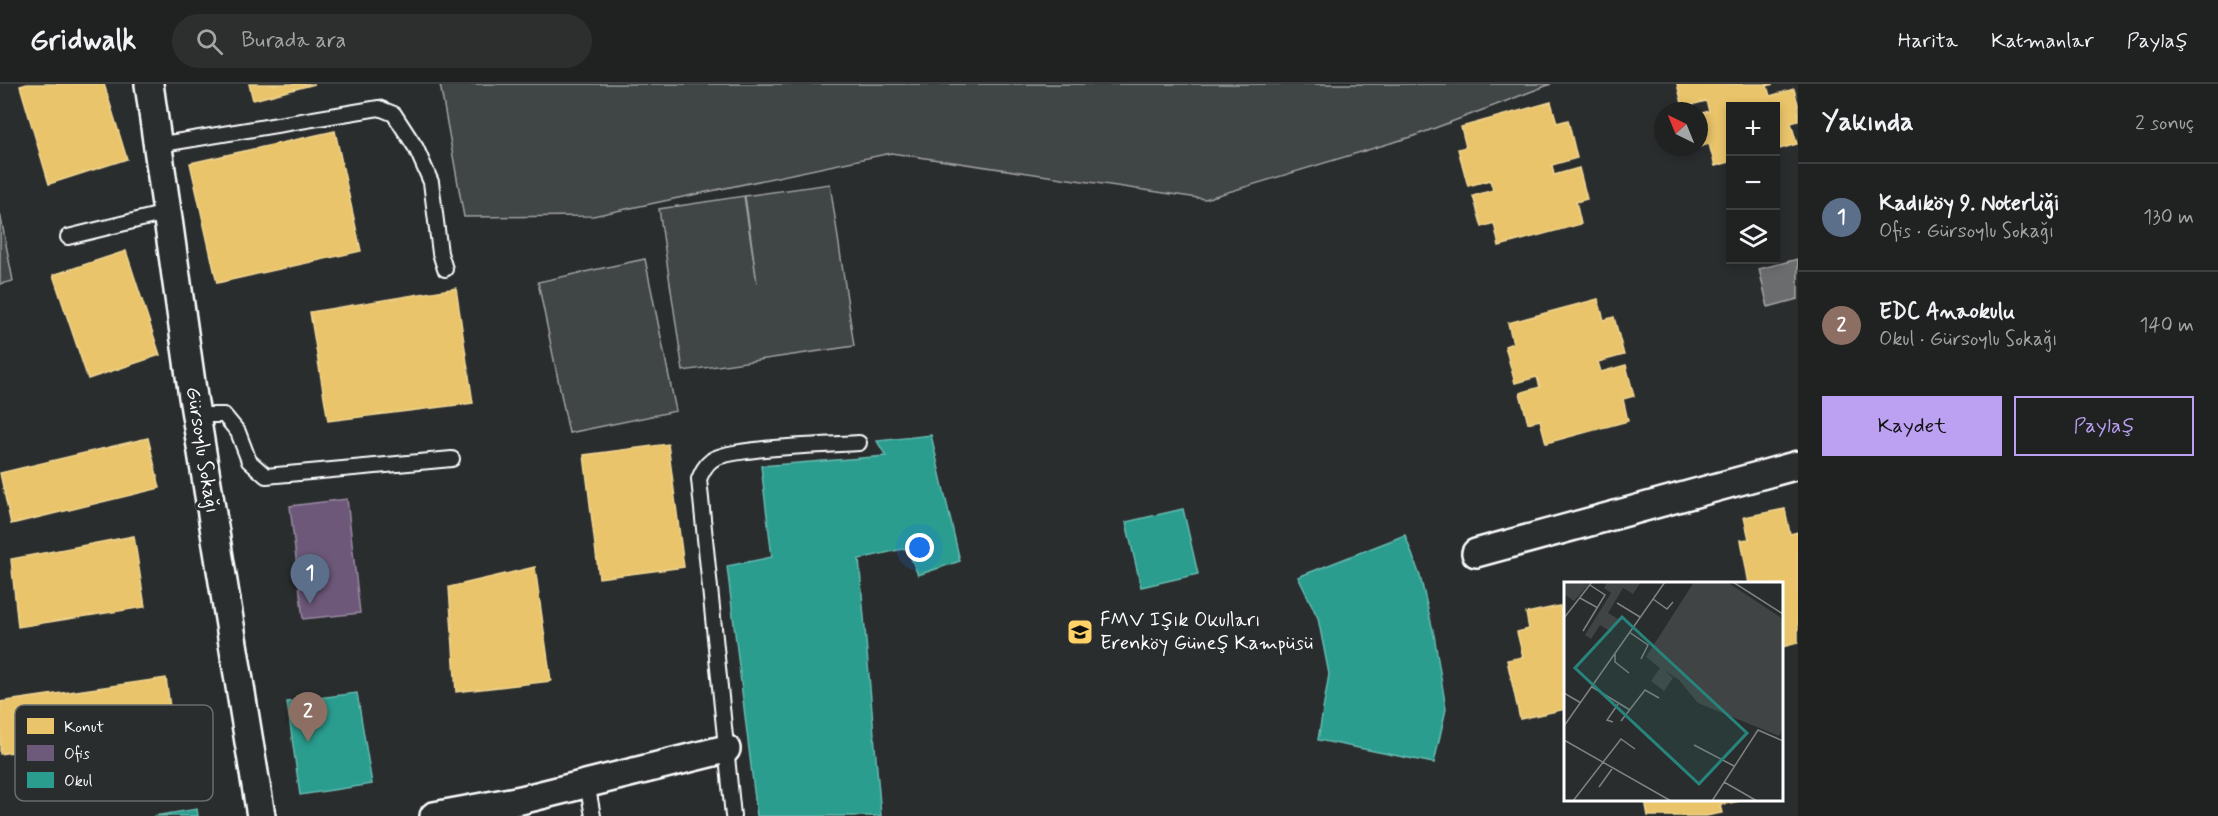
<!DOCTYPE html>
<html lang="tr">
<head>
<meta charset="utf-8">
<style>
	:root { --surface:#202222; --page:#2d2f2f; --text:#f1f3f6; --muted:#a2a4a5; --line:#3d3f40; --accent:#bca0f2 }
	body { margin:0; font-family:Mynerve,sans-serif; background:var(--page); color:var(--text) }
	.controls { position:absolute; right:18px; top:18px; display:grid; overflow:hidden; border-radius:0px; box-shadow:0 3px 9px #0003 }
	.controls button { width:54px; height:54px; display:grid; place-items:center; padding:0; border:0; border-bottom:2px solid var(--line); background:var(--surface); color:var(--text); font:30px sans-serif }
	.compass { position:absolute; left:1654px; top:18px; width:54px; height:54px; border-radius:50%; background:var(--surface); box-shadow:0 3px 9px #0003; rotate:317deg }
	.you { position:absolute; left:920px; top:464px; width:21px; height:21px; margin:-15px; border:4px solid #fff; border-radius:50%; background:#1a73e8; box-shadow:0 0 0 9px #1a73e833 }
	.badge { display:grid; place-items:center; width:39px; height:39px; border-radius:50%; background:var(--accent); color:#fff; font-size:20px; font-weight:700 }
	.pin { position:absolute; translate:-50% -50px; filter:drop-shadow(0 2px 3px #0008) }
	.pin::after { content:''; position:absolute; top:32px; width:21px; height:18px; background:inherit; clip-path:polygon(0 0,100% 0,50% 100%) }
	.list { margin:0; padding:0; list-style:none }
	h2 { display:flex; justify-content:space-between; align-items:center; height:78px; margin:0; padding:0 24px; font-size:26px }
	h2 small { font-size:20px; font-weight:400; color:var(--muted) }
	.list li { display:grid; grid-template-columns:39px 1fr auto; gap:18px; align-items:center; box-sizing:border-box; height:108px; padding:0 24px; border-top:2px solid var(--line) }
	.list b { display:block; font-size:22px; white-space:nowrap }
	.list p { margin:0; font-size:20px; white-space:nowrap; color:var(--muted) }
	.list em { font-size:20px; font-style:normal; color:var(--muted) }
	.actions { display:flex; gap:12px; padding:18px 24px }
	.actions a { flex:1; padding:14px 0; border:2px solid var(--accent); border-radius:0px; text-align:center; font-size:21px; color:var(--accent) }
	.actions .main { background:var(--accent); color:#111 }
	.icon { flex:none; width:33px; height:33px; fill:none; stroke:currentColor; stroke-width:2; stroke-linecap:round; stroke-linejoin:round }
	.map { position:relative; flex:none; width:1798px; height:732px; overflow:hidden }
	header { display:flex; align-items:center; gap:36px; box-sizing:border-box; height:84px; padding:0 30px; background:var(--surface); border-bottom:2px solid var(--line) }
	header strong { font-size:28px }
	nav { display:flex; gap:33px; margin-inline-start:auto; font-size:21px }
	.search { width:420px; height:54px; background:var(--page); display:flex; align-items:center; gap:15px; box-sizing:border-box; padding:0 21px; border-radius:33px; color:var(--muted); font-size:22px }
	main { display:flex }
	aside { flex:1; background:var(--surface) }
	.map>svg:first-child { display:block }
</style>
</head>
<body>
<header>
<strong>Gridwalk</strong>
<div class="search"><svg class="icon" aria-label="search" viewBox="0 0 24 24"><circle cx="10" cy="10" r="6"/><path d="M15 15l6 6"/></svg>Burada ara</div>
<nav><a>Harita</a><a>Katmanlar</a><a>Paylaş</a></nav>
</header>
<main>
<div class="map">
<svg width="1798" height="732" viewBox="0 0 1798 732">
	<rect width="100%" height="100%" fill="#2a2d2e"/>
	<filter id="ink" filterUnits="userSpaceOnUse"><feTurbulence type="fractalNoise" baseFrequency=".0167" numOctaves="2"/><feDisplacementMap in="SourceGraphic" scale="12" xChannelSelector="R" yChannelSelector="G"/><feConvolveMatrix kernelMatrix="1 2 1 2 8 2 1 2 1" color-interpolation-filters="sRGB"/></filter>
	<g filter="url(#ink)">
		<path fill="#414445" stroke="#a0a2a2" stroke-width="1.5" d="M440,0H1551L1414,52L1205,115L891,69L593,132L464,133Z
			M830,100L854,262L683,287L659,125L744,112L757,199L745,112Z
			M0,129L13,197L0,200Z
			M645,175L676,327L569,349L538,198Z"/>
		<path fill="#6a6c6d" stroke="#a6a7a7" stroke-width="1.5" d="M1798,175V215L1768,223L1759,185Z"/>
		<path fill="#e9c46a" stroke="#f0d697" stroke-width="1.5" d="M27,0H104L127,75L49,100L20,2Z
			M249,0H315L253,16Z
			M1677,0H1773L1767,2L1770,12L1794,5L1798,20V37L1791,39L1797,60L1776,66V22H1730V78L1715,82L1709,60L1699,63V30L1709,27L1706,17L1683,23Z
			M1551,18L1557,39L1568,36L1577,74L1552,81L1554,91L1579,84L1587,115L1576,118L1581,140L1499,162L1494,139L1482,143L1473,112L1493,106L1490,96L1468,102L1458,65L1466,63L1461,43Z
			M335,47L361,167L217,199L190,79Z
			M126,167L160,271L88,295L53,191Z
			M456,204L473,319L328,337L310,228Z
			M1598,215L1604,236L1614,233L1624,271L1598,278L1601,288L1626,281L1634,312L1623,315L1628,337L1546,359L1540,336L1528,339L1520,309L1540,303L1537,293L1515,299L1505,262L1513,259L1508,239Z
			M148,354L160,404L11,440L0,389Z
			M668,360L684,483L599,494L584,371Z
			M1785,425L1790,450L1798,448V559L1782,563V500H1749L1741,456L1749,455L1744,433Z
			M134,452L145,523L18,543L11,475Z
			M535,483L551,597L456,608L449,503Z
			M1560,522L1564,537H1566V625L1520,635L1507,576L1523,573L1517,548L1529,545L1526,529Z
			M166,594L173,645L0,670V618Z
			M1645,716H1740V717L1720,721L1722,729L1706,732H1648Z"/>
		<path fill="#6d597a" stroke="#998ba2" stroke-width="1.5" d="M347,415L360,529L303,535L290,422Z"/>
		<path fill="#2a9d8f" stroke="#6abab1" stroke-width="1.5" d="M931,351L960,477L918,491L907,464L859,475L881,732H757L727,482L772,473L761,382L886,372L877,357Z
			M1183,425L1198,490L1141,503L1126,438Z
			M1405,451L1420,492L1434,551L1446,625L1434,679L1318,656L1329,590L1318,534L1298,493Z
			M357,609L372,700L300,711L287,618Z
			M197,725L198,732H154Z"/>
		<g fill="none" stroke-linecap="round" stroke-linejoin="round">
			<g stroke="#fff" stroke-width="18">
				<path id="lane" d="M157,61L379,24L394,30L416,64L431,98L440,169L445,185
					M68,153L166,129
					M196,331H224L238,348L249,377L266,392L452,375
					M587,699L593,732
					M733,732L699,395C702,388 705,381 712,376C729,363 832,361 859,359"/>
			</g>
			<g stroke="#fff" stroke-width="32">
				<path id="street" d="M149,0L193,313L261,732
					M1476,469L1798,381
					M434,732L521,716L726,665"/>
			</g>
			<use href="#lane" stroke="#2a2d2e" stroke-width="14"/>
			<use href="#street" stroke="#2a2d2e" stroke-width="27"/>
		</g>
	</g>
	<defs>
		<g id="school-square" transform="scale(1.35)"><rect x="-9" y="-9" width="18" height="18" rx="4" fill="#ffd166" stroke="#2a2d2e"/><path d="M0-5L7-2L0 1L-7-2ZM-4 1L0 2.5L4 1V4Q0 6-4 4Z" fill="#111"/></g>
	</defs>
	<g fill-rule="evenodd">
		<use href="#school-square" x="1080" y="548"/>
	</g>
	<g text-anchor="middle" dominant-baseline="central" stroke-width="6" stroke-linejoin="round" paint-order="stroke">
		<g font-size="20" fill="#fff" stroke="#2a2d2e">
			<text transform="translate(202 366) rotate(81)">Gürsoylu Sokağı</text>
		</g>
		<g font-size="20" fill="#fff" stroke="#2a2d2e" text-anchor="start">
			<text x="1100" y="536">FMV Işık Okulları<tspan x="1100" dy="23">Erenköy Güneş Kampüsü</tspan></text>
		</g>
	</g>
	<g transform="translate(1564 498)">
		<rect width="219" height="219" fill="#2a2d2e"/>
		<path d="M0,0H22L25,2L10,19L0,12ZM43,0H77L69,12L59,6L44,31L54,37L47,50L36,43L27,57L21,53L47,11L40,6ZM130,0H163L219,37V146L215,154L134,121L115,98L100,88L109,96L100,109L87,99L96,86L82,75Z" fill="#414445"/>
		<path fill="none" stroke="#7f8182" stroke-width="1.5" d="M169,0L219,32M16,16L34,26M89,17L103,27L109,20M53,21L76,35M0,36L28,0M19,49L41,13L26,3M65,50L84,63L77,77M51,71V80L65,91M28,105L66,128M0,111L17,121M57,139L81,108L95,116M49,140L43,138L54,122M0,144L101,0M0,158L107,219M130,163L170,184M160,200L193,219M35,205L48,187M9,219L57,157L71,167M148,219L194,148L219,159"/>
		<path fill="#27847c" fill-opacity="0.15" stroke="#27847c" stroke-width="3" d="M58,35L183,151L135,202L11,86Z"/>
		<rect width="219" height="219" fill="none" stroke="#fff" stroke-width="3"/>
	</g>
	<rect x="15" y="621" width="198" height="96" rx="9" fill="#2a2d2e" stroke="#6a6c6d" stroke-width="1.5"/>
	<rect x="27" y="634" width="27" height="16" fill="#e9c46a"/>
	<rect x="27" y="661" width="27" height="16" fill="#6d597a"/>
	<rect x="27" y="688" width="27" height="16" fill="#2a9d8f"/>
	<g font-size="16" fill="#fff">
		<text x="64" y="648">Konut</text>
		<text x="64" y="675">Ofis</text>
		<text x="64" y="702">Okul</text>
	</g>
</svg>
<div class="controls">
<button>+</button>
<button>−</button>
<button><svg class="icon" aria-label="layers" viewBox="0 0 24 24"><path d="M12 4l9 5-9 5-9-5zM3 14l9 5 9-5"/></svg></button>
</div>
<svg class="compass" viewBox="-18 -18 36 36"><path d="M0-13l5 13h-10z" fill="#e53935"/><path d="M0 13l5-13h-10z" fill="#a2a4a5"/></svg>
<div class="you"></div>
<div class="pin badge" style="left:310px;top:520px;background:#5c6f8a">1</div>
<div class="pin badge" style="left:308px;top:658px;background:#8d6e63">2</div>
</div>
<aside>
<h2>Yakında<small>2 sonuç</small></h2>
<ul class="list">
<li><span class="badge" style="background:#5c6f8a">1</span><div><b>Kadıköy 9. Noterliği</b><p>Ofis · Gürsoylu Sokağı</p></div><em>130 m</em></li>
<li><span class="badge" style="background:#8d6e63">2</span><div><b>EDC Anaokulu</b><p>Okul · Gürsoylu Sokağı</p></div><em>140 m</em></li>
</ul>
<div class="actions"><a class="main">Kaydet</a><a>Paylaş</a></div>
</aside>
</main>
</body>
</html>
